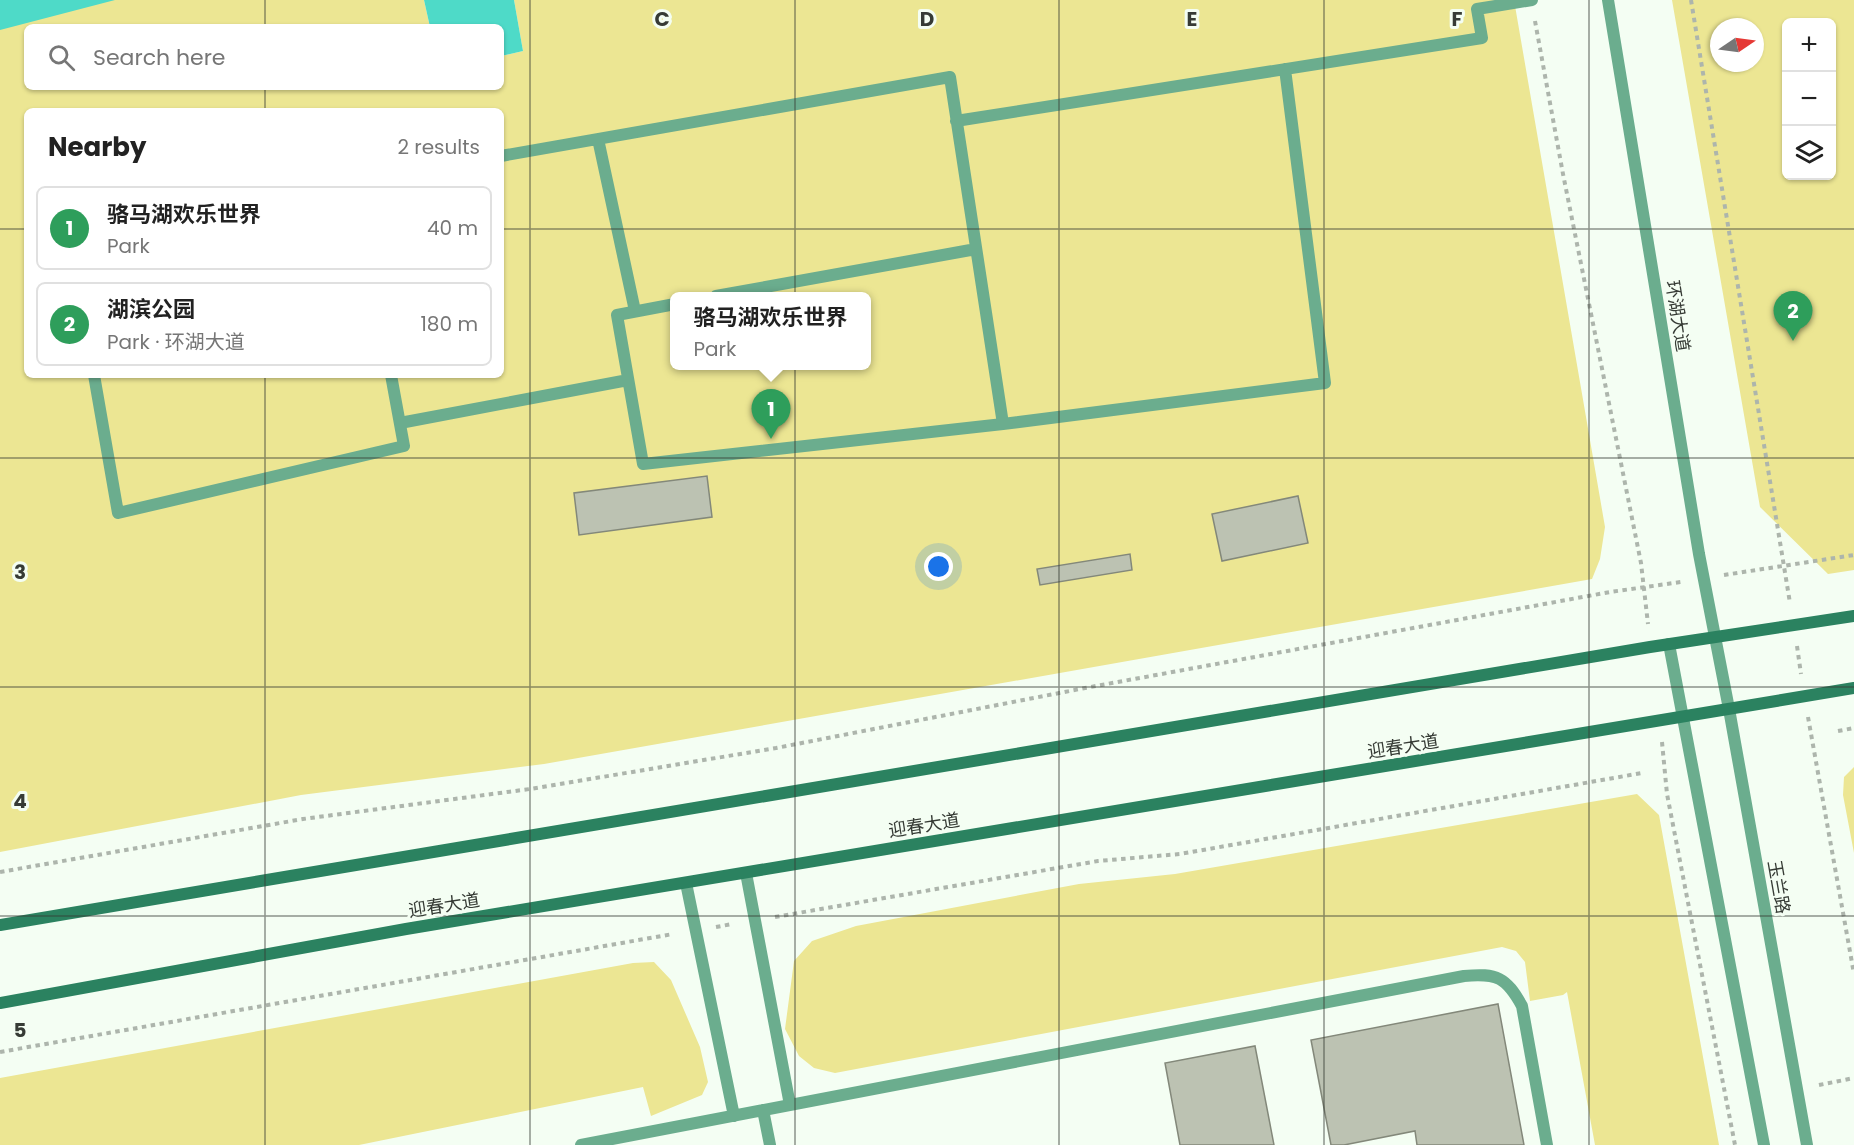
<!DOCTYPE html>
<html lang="en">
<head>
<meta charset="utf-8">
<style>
	:root { --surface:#fff; --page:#f6f6f6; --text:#222; --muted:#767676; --line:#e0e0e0; --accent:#c25f27 }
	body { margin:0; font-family:Poppins,"Noto Sans SC",sans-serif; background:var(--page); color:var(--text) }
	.controls { position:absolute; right:18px; top:18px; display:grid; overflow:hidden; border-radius:9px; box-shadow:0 2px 4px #0004 }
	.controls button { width:54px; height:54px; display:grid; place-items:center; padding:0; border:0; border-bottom:2px solid var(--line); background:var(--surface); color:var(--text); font:30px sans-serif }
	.compass { position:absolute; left:1710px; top:18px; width:54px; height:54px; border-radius:50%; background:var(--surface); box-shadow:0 2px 4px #0004; rotate:77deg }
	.you { position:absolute; left:939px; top:567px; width:21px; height:21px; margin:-15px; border:4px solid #fff; border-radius:50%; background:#1a73e8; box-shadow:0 0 0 9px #1a73e833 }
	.badge { display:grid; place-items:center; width:39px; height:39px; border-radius:50%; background:var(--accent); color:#fff; font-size:20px; font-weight:700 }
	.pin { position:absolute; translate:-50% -50px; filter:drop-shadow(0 2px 3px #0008) }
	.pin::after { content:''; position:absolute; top:32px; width:21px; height:18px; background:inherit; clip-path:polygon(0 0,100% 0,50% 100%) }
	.popup { position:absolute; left:670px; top:292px; width:201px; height:78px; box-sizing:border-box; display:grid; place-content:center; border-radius:9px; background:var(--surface); filter:drop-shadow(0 2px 4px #0005); font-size:20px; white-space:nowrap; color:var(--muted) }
	.popup b { font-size:22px; color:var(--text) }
	.popup::after { content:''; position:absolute; left:50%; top:100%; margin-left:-12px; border:12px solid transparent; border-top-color:var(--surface) }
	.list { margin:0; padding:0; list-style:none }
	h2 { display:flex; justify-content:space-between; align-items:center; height:78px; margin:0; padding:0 24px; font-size:26px }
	h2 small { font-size:20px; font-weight:400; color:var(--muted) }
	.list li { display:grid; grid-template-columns:39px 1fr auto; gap:18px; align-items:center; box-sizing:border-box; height:84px; margin:0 12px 12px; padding:0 12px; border:2px solid var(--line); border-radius:9px }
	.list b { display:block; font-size:22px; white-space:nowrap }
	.list p { margin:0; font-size:20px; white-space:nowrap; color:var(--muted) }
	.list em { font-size:20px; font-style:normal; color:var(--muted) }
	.icon { flex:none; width:33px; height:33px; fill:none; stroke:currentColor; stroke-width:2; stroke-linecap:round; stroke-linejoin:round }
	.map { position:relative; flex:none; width:1854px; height:1145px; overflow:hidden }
	.search { position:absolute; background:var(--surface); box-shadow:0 2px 4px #0004; left:24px; top:24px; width:480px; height:66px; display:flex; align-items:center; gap:15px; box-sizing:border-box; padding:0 21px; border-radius:9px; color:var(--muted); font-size:22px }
	.panel { position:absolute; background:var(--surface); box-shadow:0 2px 4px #0004; left:24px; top:108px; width:480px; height:270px; border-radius:9px }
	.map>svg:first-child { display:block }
</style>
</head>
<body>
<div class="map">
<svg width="1854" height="1145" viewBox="0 0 1854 1145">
	<rect width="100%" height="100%" fill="#f4fef3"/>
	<path fill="#ece693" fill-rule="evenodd" d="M0,0H424L430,27H27V87H501V56L523,51L514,0H1514L1605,527L1600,559L1592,579L544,764L301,795L0,852ZM27,111H501V375H27ZM675,296H867V366H675Z
		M1672,0H1854V570L1828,574L1760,507ZM1786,22H1832V176H1786ZM1719,27H1755V63H1719Z
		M1854,767V853L1843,795L1844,777Z
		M1637,794L1659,815L1719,1145H1595L1567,992L1563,995L1530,1001L1525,962L1516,951L1502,947L835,1073L814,1068L799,1056L785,1029L794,961L812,941L856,926L1079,884L1175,874Z
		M654,962L671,980L700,1047L708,1082L702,1095L651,1116L643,1087L359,1145H0V1078L633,963Z"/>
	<path fill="#4edac8" d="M0,0H115L0,30Z
		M424,0H514L523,51L501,56V27H430Z"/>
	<path fill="#bcc2b2" stroke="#83887a" stroke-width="1.5" d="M707,476L712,517L579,535L574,493Z
		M1298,496L1308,543L1222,561L1212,514Z
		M1130,554L1132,570L1040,585L1037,569Z
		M1498,1004L1524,1145H1417L1415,1131L1344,1145H1331L1311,1040Z
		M1255,1046L1274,1145H1180L1165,1063Z"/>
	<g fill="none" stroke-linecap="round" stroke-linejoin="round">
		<path stroke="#adb5ac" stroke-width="4" stroke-dasharray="4.5 4.5" stroke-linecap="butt" d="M1691,0L1790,603
			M1535,21L1563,174L1641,563L1648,624
			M1724,575L1854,555
			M1797,646L1801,674
			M1808,717L1854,974
			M1838,731L1854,728
			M1662,742L1667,794L1735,1145
			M0,872L303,819L530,789L776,748L1085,688L1610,592L1681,582
			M775,917L1098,861L1180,854L1642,773
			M716,927L732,924
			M0,1052L673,934
			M1819,1085L1854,1078"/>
		<path stroke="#6bad8e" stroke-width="12" d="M746,873L790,1105
			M686,883L734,1116
			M763,1110L770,1145
			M581,1145L1464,976C1497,973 1506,977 1522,1006L1547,1145"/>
		<path stroke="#6bad8e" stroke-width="12" d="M956,121L1482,38L1477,9L1532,0
			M598,139L635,311
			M501,156L950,77L1003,424
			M716,296L976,249
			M675,304L617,315L643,464L1003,424L1325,383L1285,69
			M94,375L118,513L404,446L391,375
			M400,423L628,380"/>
		<path stroke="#6bad8e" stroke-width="12" d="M1608,0L1699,554L1729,709L1807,1145
			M1669,644L1764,1145"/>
		<path stroke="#2b8260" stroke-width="12" d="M0,925L1650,647L1854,616
			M0,1003L406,929L1854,688"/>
	</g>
	<path fill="none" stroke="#363b35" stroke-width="1.5" stroke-opacity="0.55" d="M265,0V27M530,0V1145M795,0V1145M1059,0V1145M1324,0V1145M1589,0V1145M265,87V111M0,229H27M501,229H1854M265,375V1145M0,458H1854M0,687H1854M0,916H1854"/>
	<g text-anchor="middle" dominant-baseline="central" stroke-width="6" stroke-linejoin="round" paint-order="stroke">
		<g font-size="18" fill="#363b35" stroke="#f4fef3">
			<text transform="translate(1678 316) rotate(81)">环湖大道</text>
			<text transform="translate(1403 746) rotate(-9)">迎春大道</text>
			<text transform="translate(924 825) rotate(-9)">迎春大道</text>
			<text transform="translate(1779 887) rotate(80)">玉兰路</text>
			<text transform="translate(444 905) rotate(-9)">迎春大道</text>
		</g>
	</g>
	<g font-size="20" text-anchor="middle" font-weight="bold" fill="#363b35" stroke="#f4fef3" stroke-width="6" stroke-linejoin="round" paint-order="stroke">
		<text x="662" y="26">C</text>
		<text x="927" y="26">D</text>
		<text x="1192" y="26">E</text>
		<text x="1457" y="26">F</text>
		<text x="20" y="579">3</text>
		<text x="20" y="808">4</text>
		<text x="20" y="1037">5</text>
	</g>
</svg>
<div class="controls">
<button>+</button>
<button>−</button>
<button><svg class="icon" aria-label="layers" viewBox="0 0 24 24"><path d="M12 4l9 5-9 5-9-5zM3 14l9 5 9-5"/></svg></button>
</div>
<svg class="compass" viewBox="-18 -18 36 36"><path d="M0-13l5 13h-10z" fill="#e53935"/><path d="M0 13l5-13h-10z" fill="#767676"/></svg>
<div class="you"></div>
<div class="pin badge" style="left:771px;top:439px;background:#2e9e5b">1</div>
<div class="popup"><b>骆马湖欢乐世界</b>Park</div>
<div class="pin badge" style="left:1793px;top:341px;background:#2e9e5b">2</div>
<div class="search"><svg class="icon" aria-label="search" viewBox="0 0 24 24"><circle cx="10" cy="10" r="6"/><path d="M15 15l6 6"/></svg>Search here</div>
<section class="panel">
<h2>Nearby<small>2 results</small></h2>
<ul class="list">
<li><span class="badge" style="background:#2e9e5b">1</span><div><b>骆马湖欢乐世界</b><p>Park</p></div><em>40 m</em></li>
<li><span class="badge" style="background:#2e9e5b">2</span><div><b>湖滨公园</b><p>Park · 环湖大道</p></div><em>180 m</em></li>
</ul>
</section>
</div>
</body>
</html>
